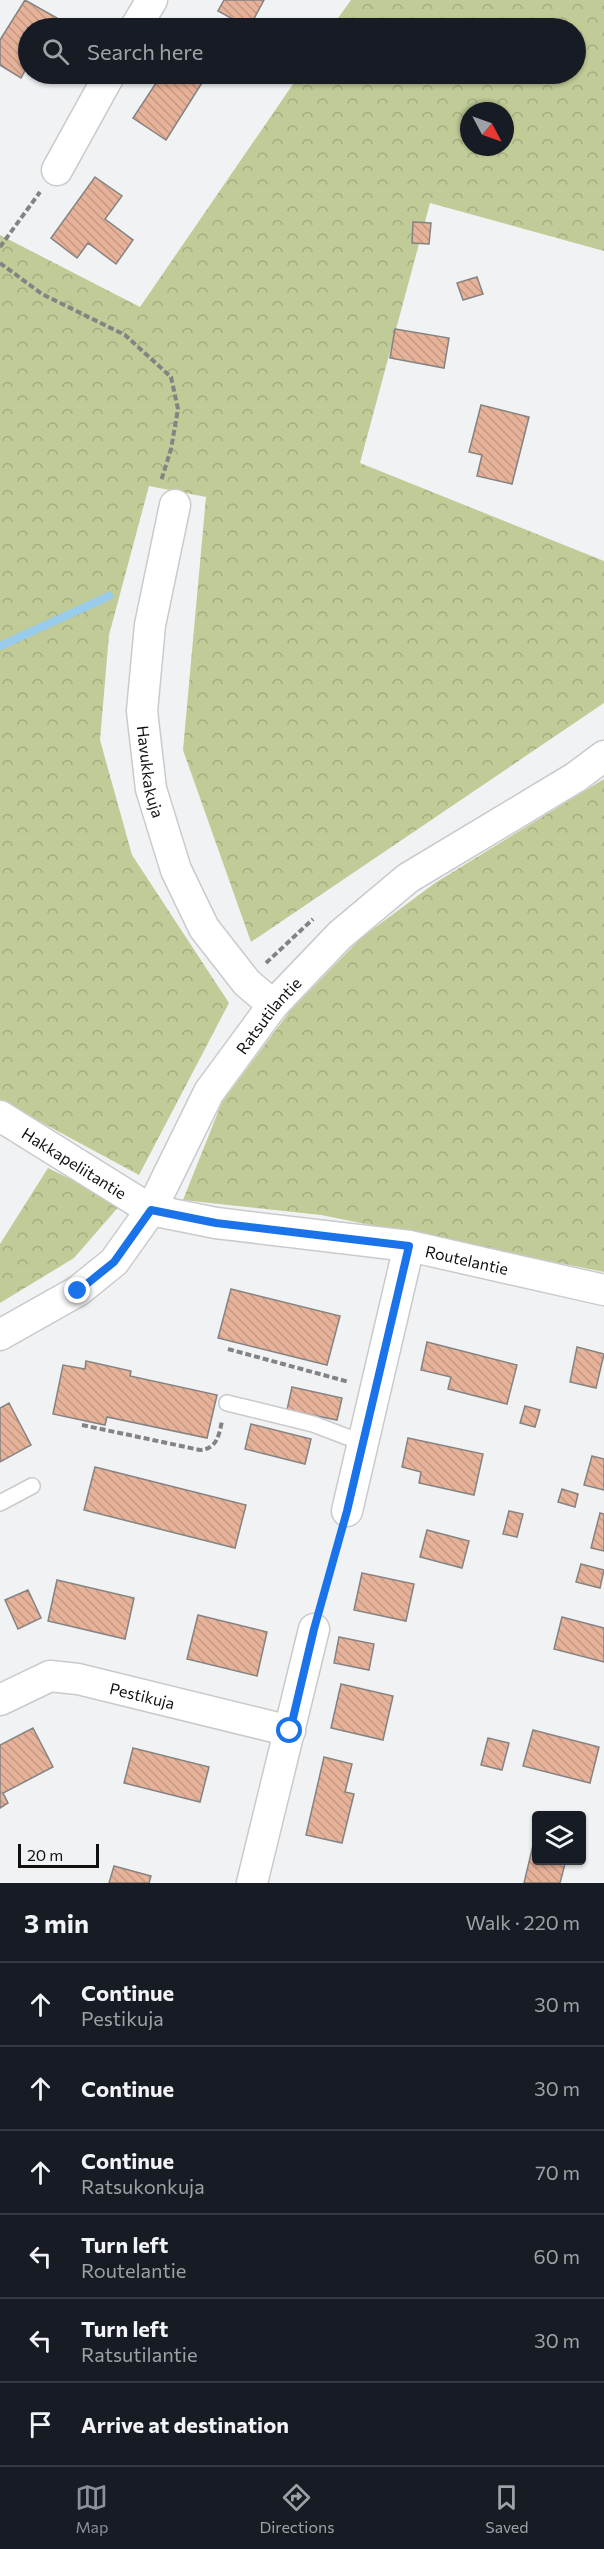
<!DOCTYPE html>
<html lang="en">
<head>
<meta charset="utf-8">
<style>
	:root { --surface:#171b24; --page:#242831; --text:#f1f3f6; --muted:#9ea1a6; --line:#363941; --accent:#8c9099 }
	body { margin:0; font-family:Commissioner,sans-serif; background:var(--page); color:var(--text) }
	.controls { position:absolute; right:18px; bottom:18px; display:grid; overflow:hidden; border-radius:6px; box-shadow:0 2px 4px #0004 }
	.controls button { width:54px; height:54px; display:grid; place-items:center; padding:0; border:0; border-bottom:2px solid var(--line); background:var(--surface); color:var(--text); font:30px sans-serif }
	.compass { position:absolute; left:460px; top:102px; width:54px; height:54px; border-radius:50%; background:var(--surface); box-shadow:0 2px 4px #0004; rotate:131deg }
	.scale { position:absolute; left:18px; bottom:15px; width:81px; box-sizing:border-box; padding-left:6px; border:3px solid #101011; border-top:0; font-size:16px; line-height:21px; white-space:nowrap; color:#101011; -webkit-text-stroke:4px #f1f2f4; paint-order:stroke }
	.stop { position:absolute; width:18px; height:18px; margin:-14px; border:4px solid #1a73e8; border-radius:50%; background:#fff }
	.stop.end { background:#1a73e8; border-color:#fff; box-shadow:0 2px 6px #0008 }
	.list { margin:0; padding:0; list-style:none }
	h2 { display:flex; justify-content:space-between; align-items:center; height:78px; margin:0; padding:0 24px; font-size:26px }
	h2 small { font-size:20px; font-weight:400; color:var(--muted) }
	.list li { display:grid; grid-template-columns:39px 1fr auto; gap:18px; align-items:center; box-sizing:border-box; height:84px; padding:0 24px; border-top:2px solid var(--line) }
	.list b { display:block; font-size:22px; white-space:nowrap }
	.list p { margin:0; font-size:20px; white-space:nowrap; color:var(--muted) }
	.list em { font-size:20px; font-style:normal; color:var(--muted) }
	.icon { flex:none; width:33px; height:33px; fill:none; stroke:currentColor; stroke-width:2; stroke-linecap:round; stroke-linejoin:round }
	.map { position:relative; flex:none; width:604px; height:1883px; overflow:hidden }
	.search { position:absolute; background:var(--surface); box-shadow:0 2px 4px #0004; left:18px; right:18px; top:18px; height:66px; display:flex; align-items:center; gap:15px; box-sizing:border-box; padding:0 21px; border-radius:33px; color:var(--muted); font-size:22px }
	.sheet { height:582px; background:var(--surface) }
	nav { display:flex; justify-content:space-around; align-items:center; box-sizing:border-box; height:84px; border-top:2px solid var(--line); background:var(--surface); font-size:16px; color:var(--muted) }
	nav a { display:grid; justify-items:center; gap:3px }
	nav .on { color:var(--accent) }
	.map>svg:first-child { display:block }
</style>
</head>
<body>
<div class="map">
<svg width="604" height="1883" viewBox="0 0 604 1883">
	<defs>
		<pattern id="forest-crowns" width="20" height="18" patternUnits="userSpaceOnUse" patternTransform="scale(1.5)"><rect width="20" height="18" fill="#c0cb97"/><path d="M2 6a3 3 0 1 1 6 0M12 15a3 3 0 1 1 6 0" fill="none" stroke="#a4ad81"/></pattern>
		<pattern id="building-back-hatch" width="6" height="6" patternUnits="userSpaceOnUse" patternTransform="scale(1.5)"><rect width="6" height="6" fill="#e6b299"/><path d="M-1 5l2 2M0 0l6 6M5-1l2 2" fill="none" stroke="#c49883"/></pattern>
	</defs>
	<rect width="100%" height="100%" fill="#f1f2f4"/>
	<path fill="url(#forest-crowns)" fill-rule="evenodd" d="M351,0H604V251L430,203L360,463L604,561V703L251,942L183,750L206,497L149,486L109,635L100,740L132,855L229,1003L139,1175L0,1100V235L140,307L300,74H576V28H331ZM469,111H505V147H469Z
		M604,779V1272L321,1215L183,1200L222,1102L290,1011L361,938L435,883Z
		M48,1168L121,1204L74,1258L0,1303V1244Z"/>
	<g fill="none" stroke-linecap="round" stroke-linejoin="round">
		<path stroke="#98cbec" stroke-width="8" d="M0,646L109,596"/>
	</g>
	<path fill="url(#building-back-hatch)" stroke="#858382" stroke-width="1.5" d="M25,0L57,18L51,28H28V65L21,78L0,65V40Z
		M224,0H264L249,28L218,11Z
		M162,74H198L205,78L166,140L133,118Z
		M95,177L122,196L105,219L133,240L116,264L88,243L77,258L51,238Z
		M413,222L431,223L429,244L412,243Z
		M477,277L483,294L463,300L457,283Z
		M395,329L449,338L444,368L390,358Z
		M481,405L529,417L512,484L477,476L482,455L469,452Z
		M231,1289L340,1316L327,1365L218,1338Z
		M427,1342L517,1365L507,1404L448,1389L451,1377L421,1370Z
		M577,1347L604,1354L596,1388L570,1382Z
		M86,1361L131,1371L130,1376L217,1395L207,1438L107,1417L105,1425L53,1414L63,1365L85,1369Z
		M292,1387L342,1398L337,1420L287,1410Z
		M9,1403L31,1445L0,1462V1408Z
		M525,1406L540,1410L535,1427L520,1423Z
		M251,1424L311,1439L305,1464L245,1449Z
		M408,1438L483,1454L474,1495L419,1483L421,1472L402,1467Z
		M592,1456L604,1459V1490L584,1485Z
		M95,1467L246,1505L235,1548L84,1510Z
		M562,1489L578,1494L575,1507L558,1502Z
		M509,1511L523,1514L517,1537L503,1534Z
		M600,1513L604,1514V1551L591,1548Z
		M427,1530L469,1541L462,1568L420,1557Z
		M581,1564L604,1570L600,1588L576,1582Z
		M362,1573L414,1584L406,1621L354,1610Z
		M57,1580L134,1598L125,1639L48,1621Z
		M28,1590L41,1618L18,1629L5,1600Z
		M198,1615L267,1632L257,1676L187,1659Z
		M562,1617L604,1628V1662L554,1649Z
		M339,1637L374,1644L369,1670L334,1663Z
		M341,1684L393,1696L383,1740L331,1728Z
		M33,1728L53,1767L3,1793L8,1803L0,1808V1745Z
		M533,1730L599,1747L590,1783L523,1766Z
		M488,1738L509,1743L502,1770L481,1765Z
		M133,1748L209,1767L200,1802L124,1783Z
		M324,1757L352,1764L345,1792L354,1794L342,1843L306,1835Z
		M535,1837L536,1860H566L560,1883H524Z
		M114,1866L151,1876L149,1883H109Z"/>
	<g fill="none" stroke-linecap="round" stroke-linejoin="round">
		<g stroke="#c9cacc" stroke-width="18">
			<path id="service" d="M227,1403L313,1424L363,1443
				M0,1503L32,1486"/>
		</g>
		<g stroke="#c9cacc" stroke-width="33">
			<g id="minor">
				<path d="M135,28L152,0"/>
				<path d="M57,170L110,74"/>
				<path id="s1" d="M175,505L150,625L142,711L151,789L176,870L204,928L247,983L273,1005"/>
				<path id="s2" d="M0,1116L151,1210L216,1223L409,1246L604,1290"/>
				<path id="s3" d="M0,1335L78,1291L114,1262L151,1210L209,1092L273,1005L340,935L408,878L576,777L604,756"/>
				<path d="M347,1511L409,1246"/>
				<path id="s4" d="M0,1700L50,1676L78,1679L290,1731"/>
				<path d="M252,1883L314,1629"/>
			</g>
		</g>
		<path stroke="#838385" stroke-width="4" stroke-dasharray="6 3" stroke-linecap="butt" d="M0,247L40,192
			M0,263L42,294L125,335L171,377L178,409L171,449L161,481
			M266,963L313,919
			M228,1349L349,1382
			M82,1425L200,1450C217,1449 219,1435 222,1421
			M321,1603L339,1537"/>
		<use href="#service" stroke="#fff" stroke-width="15"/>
		<use href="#minor" stroke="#fff" stroke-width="30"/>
	</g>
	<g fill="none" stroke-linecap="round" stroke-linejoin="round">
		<path stroke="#1a73e8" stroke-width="8" d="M78,1291L114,1262L151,1210L216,1223L409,1246L347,1511L314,1629L290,1731"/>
	</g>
	<g text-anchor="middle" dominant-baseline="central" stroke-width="4.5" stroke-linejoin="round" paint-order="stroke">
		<g font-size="16" fill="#101011" stroke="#f1f2f4">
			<text stroke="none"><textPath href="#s1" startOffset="270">Havukkakuja</textPath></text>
			<text stroke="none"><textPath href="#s3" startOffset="428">Ratsutilantie</textPath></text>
			<text stroke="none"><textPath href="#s2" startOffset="88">Hakkapeliitantie</textPath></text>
			<text stroke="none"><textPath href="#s2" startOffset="498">Routelantie</textPath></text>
			<text stroke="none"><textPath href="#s4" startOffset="150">Pestikuja</textPath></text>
		</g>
	</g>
</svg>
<div class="controls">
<button><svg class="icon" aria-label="layers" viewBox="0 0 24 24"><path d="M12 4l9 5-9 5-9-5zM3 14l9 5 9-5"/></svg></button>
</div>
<svg class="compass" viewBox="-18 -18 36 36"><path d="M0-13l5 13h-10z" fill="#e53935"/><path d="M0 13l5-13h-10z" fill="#9ea1a6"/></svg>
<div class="scale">20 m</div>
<div class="stop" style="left:290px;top:1731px"></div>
<div class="stop end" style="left:78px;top:1291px"></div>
<div class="search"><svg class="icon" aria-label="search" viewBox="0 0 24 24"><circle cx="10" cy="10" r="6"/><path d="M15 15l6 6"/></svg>Search here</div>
</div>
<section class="sheet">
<h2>3 min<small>Walk · 220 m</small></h2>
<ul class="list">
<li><svg class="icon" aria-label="ahead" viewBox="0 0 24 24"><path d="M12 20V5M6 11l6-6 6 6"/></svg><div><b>Continue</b><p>Pestikuja</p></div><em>30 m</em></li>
<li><svg class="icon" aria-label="ahead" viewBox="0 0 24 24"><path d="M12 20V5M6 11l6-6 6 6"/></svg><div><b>Continue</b></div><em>30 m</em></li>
<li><svg class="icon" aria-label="ahead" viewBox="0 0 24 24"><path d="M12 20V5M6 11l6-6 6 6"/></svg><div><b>Continue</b><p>Ratsukonkuja</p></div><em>70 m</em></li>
<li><svg class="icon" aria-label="left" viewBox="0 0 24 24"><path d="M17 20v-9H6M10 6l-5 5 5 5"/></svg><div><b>Turn left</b><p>Routelantie</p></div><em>60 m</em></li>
<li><svg class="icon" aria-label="left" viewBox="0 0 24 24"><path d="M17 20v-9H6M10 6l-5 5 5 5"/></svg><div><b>Turn left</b><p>Ratsutilantie</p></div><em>30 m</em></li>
<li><svg class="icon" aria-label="arrive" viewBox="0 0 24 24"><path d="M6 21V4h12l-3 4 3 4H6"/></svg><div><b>Arrive at destination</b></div></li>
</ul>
</section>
<nav>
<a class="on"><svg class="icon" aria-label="map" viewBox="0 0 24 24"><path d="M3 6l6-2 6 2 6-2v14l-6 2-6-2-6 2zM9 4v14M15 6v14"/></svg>Map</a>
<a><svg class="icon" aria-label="directions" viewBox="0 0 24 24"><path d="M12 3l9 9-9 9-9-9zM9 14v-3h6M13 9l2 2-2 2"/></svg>Directions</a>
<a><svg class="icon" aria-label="saved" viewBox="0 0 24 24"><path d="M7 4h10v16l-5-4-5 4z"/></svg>Saved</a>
</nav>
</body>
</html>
